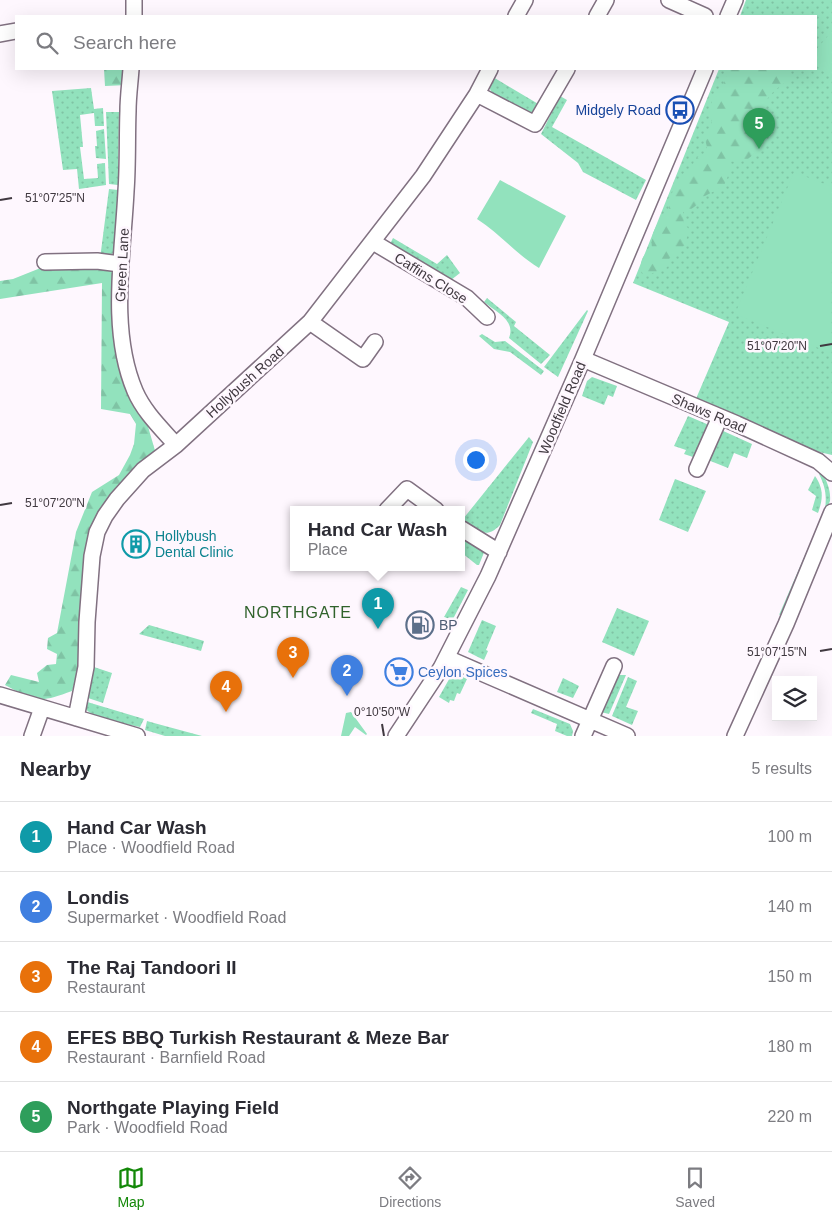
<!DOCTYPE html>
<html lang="en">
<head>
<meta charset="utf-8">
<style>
	:root { --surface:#fff; --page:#f7f7f7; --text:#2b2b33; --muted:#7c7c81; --line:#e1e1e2; --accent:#138808 }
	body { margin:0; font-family:Helvetica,sans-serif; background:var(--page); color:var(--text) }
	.controls { position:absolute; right:15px; bottom:15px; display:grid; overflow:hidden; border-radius:0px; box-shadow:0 5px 20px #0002 }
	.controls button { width:45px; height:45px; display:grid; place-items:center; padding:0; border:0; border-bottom:1px solid var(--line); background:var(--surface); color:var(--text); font:25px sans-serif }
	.you { position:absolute; left:475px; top:459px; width:18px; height:18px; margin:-12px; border:4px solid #fff; border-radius:50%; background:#1a73e8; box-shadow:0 0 0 8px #1a73e833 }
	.badge { display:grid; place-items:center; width:32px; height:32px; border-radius:50%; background:var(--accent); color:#fff; font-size:16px; font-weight:700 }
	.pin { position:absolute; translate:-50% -41px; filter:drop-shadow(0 1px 2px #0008) }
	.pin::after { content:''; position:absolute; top:26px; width:18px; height:15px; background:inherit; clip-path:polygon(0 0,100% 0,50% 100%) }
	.popup { position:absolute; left:290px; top:506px; width:175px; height:65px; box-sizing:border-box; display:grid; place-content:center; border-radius:0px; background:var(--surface); filter:drop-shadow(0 1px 4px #0005); font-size:16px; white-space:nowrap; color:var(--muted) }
	.popup b { font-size:19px; color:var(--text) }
	.popup::after { content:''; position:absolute; left:50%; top:100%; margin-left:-10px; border:10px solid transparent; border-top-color:var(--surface) }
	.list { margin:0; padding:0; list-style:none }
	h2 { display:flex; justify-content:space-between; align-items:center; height:65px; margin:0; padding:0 20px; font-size:21px }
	h2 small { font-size:16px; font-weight:400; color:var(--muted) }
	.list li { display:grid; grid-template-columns:32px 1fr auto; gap:15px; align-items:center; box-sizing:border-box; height:70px; padding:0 20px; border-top:1px solid var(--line) }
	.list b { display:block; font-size:19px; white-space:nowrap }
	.list p { margin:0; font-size:16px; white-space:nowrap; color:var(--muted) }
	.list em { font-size:16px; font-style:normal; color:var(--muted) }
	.icon { flex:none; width:28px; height:28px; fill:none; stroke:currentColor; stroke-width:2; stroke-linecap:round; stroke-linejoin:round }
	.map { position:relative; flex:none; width:832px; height:736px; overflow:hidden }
	.search { position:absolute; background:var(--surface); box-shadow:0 5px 20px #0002; left:15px; right:15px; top:15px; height:55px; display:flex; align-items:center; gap:12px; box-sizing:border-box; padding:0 18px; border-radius:0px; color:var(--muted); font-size:19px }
	.sheet { height:415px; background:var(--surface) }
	nav { display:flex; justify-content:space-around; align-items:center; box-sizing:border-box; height:70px; border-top:1px solid var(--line); background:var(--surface); font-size:14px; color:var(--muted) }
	nav a { display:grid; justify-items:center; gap:2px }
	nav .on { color:var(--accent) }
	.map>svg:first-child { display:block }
</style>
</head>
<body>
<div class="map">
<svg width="832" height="736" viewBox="0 0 832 736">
	<defs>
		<pattern id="grass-dots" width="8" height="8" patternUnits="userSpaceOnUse" patternTransform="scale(1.25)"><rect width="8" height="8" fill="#92e2bd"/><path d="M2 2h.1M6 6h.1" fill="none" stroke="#7fc3a4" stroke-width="1.8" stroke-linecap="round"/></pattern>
		<pattern id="forest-firs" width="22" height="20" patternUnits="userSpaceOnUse" patternTransform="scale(1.25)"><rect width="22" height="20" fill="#92e2bd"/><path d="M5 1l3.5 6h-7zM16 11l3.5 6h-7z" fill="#7fc3a4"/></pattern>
	</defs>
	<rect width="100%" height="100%" fill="#fef7fe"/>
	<path fill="url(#grass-dots)" d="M746,0H832V455L802,448L695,401L729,322L633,283L719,69H816V16H740Z
		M493,77L540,105C537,109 536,112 531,113C522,114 493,98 490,89C489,85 491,81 493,77Z
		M91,88L94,109L103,108L104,126H95L94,113L80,115L83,147H80L84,179L98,178L97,164L105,163L106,185L79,189L77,169L63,170L52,91Z
		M560,96L567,100L552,127L646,180L636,200L583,172L578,163L541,134Z
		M106,112H119L118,185L109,184Z
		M104,129L106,159L96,158L95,146H97L96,131Z
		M109,189L118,190C118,209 121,246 109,259H100Z
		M393,238L437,264L447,255L460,273L451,280L390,244Z
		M487,298L516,322L514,326L550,355L541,364L509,338C516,320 496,312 484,302Z
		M587,310L588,311L558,377L544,367Z
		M482,334L495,342L505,341L544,371L541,375L510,352L494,349L479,336Z
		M592,377L617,386L613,397L608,395L604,405L582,396L587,381Z
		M688,416L709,425L696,458L684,454L686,450L674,446Z
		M721,430L752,444L747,458L734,453L728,468L708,460Z
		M529,437L533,442L500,525C485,541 477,529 463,519Z
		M822,472C827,482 831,490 830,501L783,613L779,615L825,509C827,495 825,486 819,474Z
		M815,476C824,489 823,499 818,513L812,510L816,496L808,490Z
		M675,479L706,491L688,532L659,520Z
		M466,538L485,550L479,565H477L462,553V542Z
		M461,587L468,590L453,619L451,620L444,617Z
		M617,608L649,621L634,656L602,642Z
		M482,620L496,626L486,650L488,651L484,660L468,652Z
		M149,625L204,641L201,651L139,634Z
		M91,666L112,673L103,703L88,698L87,696Z
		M454,673L467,679L460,694L457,693L454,701L450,700L449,703L439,697L452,674Z
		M617,675H626L609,714L601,712Z
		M628,677L637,681L626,707L638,711L632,725L612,716Z
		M563,678L579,686L573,698L557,692Z
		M84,701L144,719L140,727C130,725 90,717 86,709C84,707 84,704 84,701Z
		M533,709L570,724L573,731L572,736H567L555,731L557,724L531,713Z
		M147,721L154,723L202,736H165L145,730Z"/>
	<path fill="url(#forest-firs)" d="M104,69H128L127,85L105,86Z
		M729,69H783L791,78C761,99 759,107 762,143C751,158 747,164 729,161V173L724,186L701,198L698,204L690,210L683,212L684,224L689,229L685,245L669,259L668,266L665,269L644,276C637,266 642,254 652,248C650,233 657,221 669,214C668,198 675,181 687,170L693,169C692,160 698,156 705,153L707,147L704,135L712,124L710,114L712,101L721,91Z
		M43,267H118L117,320L156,454L138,466L116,487L98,514L79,670L72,691C40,703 36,702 5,685L11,675L39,682L37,673L47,665L56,664L57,654L47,649L48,638L57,633L76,532L92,492L119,475L130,455L134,444L136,424L130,414L101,409L102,283L0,299V281L13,279Z"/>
	<path fill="#92e2bd" d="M832,31V79L816,65V50Z
		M794,172L832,187L831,353L735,314Z
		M500,180L566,216L539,268C516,254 499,233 477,219Z
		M351,712L367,734L366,735L355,727L349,736H341L346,713Z"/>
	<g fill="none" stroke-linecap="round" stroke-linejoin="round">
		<g stroke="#817181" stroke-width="18">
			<path id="minor" d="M669,0L705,16
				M134,16V0
				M516,16L525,0
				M597,16L606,0
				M728,16L735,0
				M0,34L16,31
				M131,69C130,83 128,97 128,111C127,137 128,164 126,191C123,254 109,330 135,391C144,412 161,428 176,445
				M477,94L535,124L567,69
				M373,242L467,298L487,317
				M45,262L97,261L120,264
				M310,322L363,359L375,342
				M583,359L737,424L818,461L832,473
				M697,469L720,417
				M387,510L407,489L436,510
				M462,529L499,552
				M447,658L627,736
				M0,695L137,736
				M76,718L86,667L87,622L92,556L97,532L105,516L117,499L143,470L176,445L310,322L423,176L477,94L490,69
				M32,736L42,708
				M396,736L441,668L488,576L583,359L705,69
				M583,736L614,666
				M735,736L786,624L832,512"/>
		</g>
		<use href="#minor" stroke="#fff" stroke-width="15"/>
	</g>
	<path fill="none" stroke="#403940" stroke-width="2" d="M0,200L12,198M820,346L832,344M0,505L12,503M820,651L832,649M382,724L384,736"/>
	<defs>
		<g id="bus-ring" transform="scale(1.4375)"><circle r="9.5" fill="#fef7fe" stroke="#1a4fb4" stroke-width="1.5"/><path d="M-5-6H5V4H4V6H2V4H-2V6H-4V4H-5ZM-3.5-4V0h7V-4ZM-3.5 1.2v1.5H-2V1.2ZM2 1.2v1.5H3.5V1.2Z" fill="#1a4fb4"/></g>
		<g id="building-ring" transform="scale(1.4375)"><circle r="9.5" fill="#fef7fe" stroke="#0f9aa8" stroke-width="1.5"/><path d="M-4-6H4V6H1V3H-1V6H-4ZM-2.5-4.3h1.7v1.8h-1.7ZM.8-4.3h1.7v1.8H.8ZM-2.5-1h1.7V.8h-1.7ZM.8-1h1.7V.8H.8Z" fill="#0f9aa8"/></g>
		<g id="fuel-ring" transform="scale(1.4375)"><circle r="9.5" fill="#fef7fe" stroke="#5c6f8a" stroke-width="1.5"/><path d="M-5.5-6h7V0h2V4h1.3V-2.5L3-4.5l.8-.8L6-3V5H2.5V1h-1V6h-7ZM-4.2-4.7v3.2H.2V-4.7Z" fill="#5c6f8a"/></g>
		<g id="supermarket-ring" transform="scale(1.4375)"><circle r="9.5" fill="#fef7fe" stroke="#3f7fe0" stroke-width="1.5"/><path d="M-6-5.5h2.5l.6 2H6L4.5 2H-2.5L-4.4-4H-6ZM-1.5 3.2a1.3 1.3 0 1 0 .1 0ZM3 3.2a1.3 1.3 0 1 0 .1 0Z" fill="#3f7fe0"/></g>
	</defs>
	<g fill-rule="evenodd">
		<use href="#bus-ring" x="680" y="110"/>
		<use href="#building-ring" x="136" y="544"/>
		<use href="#fuel-ring" x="420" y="625"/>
		<use href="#supermarket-ring" x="399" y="672"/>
	</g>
	<g text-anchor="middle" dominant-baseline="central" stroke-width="5" stroke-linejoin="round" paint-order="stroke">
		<g font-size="14" fill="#164399" stroke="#fef7fe" text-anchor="end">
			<text x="661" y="110">Midgely Road</text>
		</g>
		<g font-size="14" fill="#403940" stroke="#fef7fe">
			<text transform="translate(122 265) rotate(-87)">Green Lane</text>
			<text transform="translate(431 278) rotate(32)">Caffins Close</text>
			<text transform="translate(245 382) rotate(-42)">Hollybush Road</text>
			<text transform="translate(562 408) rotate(-67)">Woodfield Road</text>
			<text transform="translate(709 413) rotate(23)">Shaws Road</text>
		</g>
		<g font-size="14" fill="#0d838f" stroke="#fef7fe" text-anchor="start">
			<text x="155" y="536">Hollybush<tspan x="155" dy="16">Dental Clinic</tspan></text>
		</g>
		<g font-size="14" fill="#4e5e75" stroke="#fef7fe" text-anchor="start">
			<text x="439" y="625">BP</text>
		</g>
		<g font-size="14" fill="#366cbe" stroke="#fef7fe" text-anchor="start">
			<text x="418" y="672">Ceylon Spices</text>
		</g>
		<g font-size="16" letter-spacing="1" fill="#30622b" stroke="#fef7fe">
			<text x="298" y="612">NORTHGATE</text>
		</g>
	</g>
	<g font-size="12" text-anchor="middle" fill="#403940" stroke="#fef7fe" stroke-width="5" stroke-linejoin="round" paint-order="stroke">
		<text x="55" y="202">51°07'25"N</text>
		<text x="777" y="350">51°07'20"N</text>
		<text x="55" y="507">51°07'20"N</text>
		<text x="777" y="656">51°07'15"N</text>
		<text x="382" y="716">0°10'50"W</text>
	</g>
</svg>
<div class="controls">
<button><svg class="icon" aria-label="layers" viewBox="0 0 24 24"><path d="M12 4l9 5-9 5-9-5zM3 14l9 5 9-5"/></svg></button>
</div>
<div class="you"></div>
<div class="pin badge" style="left:378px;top:629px;background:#0f9aa8">1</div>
<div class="popup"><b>Hand Car Wash</b>Place</div>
<div class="pin badge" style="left:347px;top:696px;background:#3f7fe0">2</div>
<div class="pin badge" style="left:293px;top:678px;background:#e8710a">3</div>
<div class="pin badge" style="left:226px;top:712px;background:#e8710a">4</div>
<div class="pin badge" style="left:759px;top:149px;background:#2e9e5b">5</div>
<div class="search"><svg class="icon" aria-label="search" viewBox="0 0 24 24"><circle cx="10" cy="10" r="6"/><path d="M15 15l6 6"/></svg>Search here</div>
</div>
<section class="sheet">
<h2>Nearby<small>5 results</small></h2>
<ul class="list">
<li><span class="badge" style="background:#0f9aa8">1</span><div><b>Hand Car Wash</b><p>Place · Woodfield Road</p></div><em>100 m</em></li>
<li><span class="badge" style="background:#3f7fe0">2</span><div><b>Londis</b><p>Supermarket · Woodfield Road</p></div><em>140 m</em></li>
<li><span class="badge" style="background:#e8710a">3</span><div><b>The Raj Tandoori II</b><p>Restaurant</p></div><em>150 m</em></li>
<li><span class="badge" style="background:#e8710a">4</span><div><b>EFES BBQ Turkish Restaurant &amp; Meze Bar</b><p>Restaurant · Barnfield Road</p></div><em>180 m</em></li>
<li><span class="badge" style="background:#2e9e5b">5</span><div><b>Northgate Playing Field</b><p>Park · Woodfield Road</p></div><em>220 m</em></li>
</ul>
</section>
<nav>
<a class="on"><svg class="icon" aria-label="map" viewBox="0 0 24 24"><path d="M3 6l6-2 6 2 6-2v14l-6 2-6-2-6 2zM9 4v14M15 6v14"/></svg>Map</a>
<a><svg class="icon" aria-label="directions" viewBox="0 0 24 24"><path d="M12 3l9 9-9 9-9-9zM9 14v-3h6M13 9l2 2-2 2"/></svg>Directions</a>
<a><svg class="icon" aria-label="saved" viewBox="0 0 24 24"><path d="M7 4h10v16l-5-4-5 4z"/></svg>Saved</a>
</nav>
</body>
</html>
